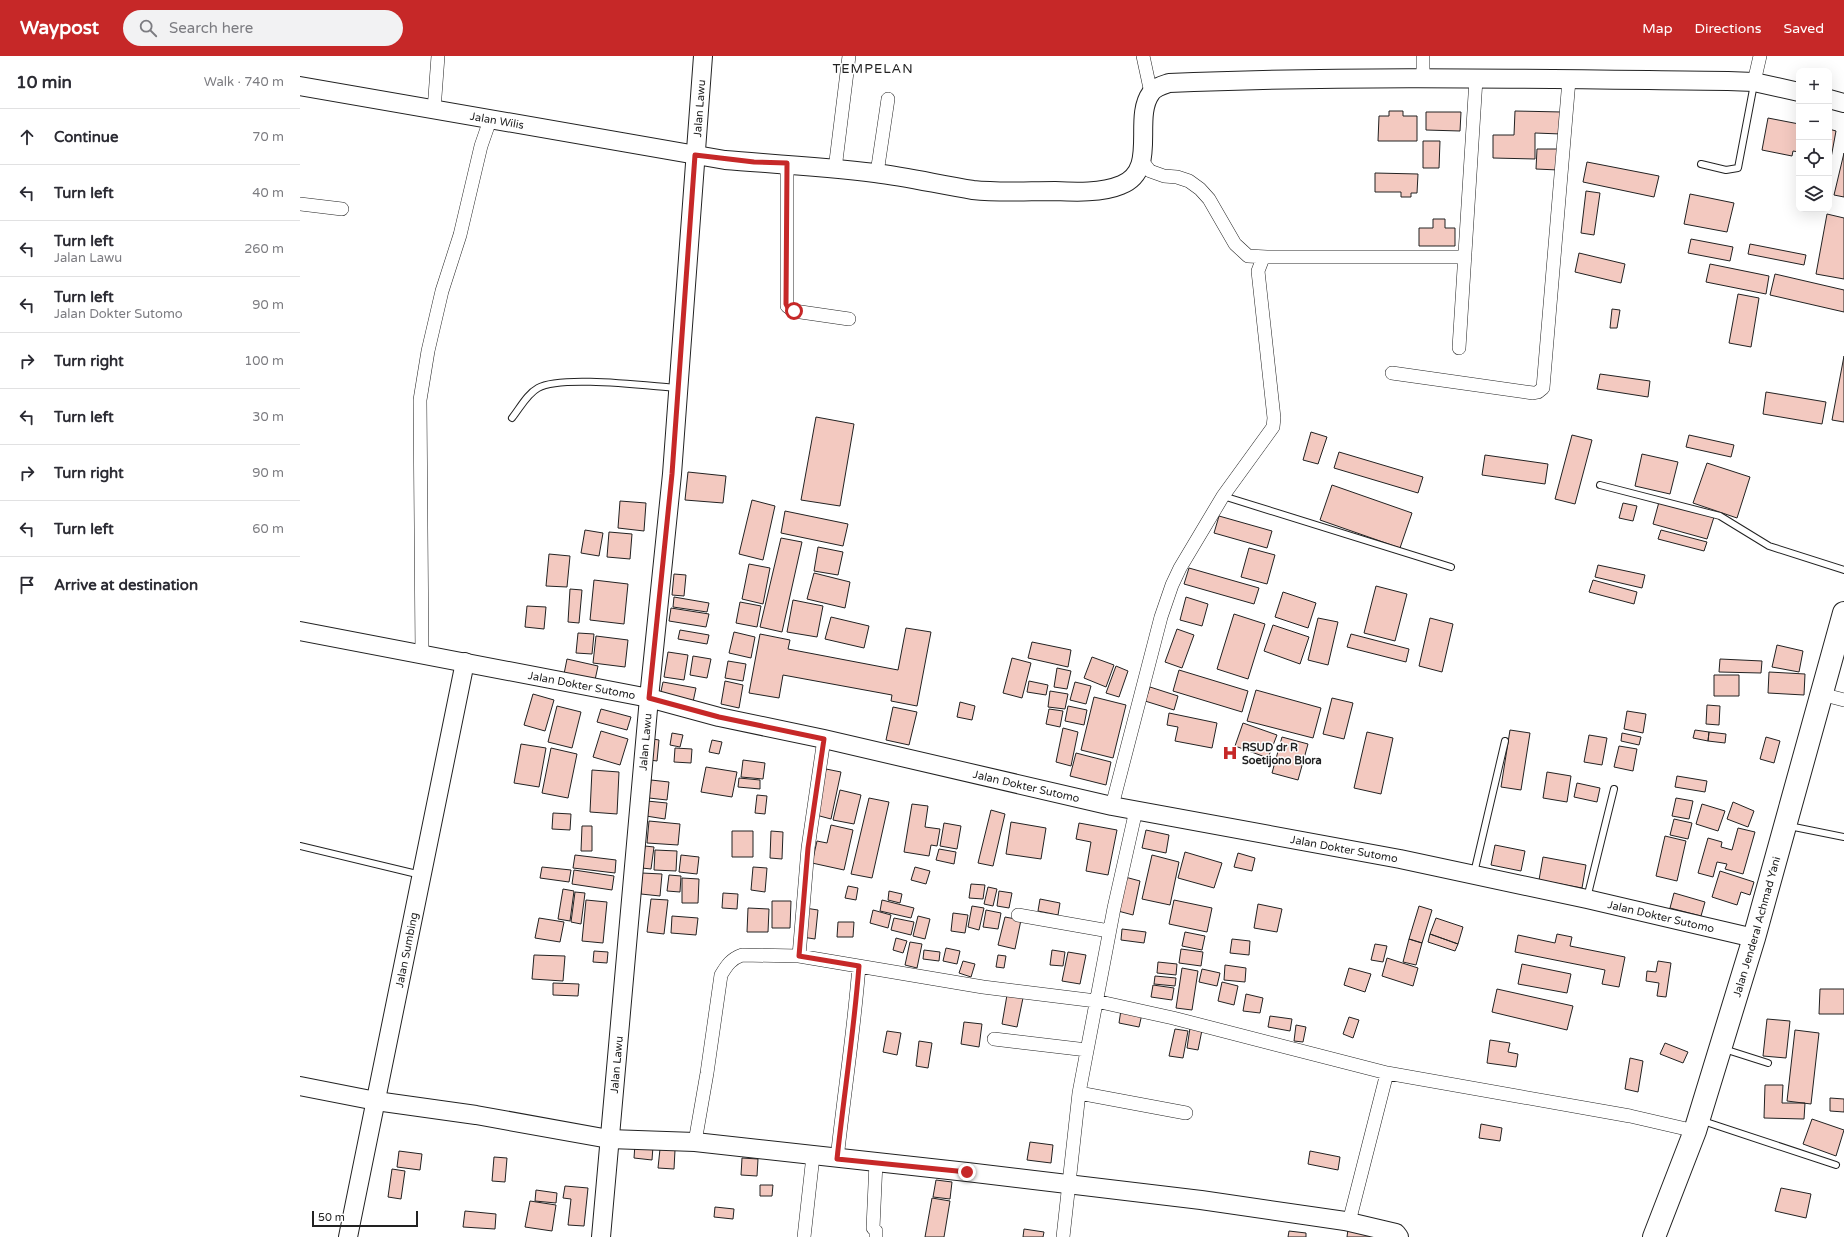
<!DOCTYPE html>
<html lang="en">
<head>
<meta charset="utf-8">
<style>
	:root { --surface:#fff; --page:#f2f2f3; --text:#2b2b33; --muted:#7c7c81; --line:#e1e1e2; --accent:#c62828 }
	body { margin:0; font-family:"Varela Round",sans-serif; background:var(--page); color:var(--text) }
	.controls { position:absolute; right:12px; top:12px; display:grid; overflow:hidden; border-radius:8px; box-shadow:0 4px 16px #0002 }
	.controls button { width:36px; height:36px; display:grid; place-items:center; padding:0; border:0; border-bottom:1px solid var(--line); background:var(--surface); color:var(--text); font:20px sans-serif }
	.scale { position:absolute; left:12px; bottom:10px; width:106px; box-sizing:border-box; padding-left:4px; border:2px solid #222; border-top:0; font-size:11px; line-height:14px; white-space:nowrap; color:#222; -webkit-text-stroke:3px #fff; paint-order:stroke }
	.stop { position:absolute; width:12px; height:12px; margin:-9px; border:3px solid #c62828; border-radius:50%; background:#fff }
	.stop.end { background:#c62828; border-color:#fff; box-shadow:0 1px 4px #0008 }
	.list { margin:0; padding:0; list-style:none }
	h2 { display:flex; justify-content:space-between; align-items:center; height:52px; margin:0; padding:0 16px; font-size:17px }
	h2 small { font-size:13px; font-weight:400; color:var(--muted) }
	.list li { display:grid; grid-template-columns:26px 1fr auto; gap:12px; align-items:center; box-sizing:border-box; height:56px; padding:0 16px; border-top:1px solid var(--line) }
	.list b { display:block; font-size:15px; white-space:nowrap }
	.list p { margin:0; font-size:13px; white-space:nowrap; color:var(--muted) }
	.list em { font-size:13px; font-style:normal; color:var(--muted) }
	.icon { flex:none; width:22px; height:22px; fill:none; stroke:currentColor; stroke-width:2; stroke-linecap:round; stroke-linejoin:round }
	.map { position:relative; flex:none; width:1544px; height:1181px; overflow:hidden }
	header { display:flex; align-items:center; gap:24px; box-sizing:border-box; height:56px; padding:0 20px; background:var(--accent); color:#fff }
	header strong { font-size:19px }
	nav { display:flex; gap:22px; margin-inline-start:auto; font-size:14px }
	.search { width:280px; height:36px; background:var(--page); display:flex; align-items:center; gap:10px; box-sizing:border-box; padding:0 14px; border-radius:22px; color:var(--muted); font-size:15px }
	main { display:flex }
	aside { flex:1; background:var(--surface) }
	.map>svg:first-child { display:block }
</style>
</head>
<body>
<header>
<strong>Waypost</strong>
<div class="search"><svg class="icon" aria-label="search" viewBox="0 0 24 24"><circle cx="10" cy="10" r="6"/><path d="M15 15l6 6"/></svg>Search here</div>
<nav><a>Map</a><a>Directions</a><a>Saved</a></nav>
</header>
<main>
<aside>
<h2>10 min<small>Walk · 740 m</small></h2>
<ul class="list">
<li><svg class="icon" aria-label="ahead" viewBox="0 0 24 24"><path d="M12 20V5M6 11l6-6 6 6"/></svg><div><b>Continue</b></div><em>70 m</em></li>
<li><svg class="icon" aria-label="left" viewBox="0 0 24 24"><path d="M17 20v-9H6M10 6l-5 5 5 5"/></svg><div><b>Turn left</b></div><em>40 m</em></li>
<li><svg class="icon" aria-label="left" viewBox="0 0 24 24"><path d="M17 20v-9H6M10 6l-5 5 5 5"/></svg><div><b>Turn left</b><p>Jalan Lawu</p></div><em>260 m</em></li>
<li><svg class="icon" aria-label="left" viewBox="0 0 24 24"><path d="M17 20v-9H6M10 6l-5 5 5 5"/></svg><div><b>Turn left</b><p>Jalan Dokter Sutomo</p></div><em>90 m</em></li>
<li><svg class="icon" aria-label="right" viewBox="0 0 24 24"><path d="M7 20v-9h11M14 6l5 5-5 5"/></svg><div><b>Turn right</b></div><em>100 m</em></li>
<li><svg class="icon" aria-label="left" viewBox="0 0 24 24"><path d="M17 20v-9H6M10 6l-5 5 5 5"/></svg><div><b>Turn left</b></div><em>30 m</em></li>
<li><svg class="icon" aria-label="right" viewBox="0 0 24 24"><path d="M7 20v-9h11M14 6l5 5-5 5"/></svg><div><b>Turn right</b></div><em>90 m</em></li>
<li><svg class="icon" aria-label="left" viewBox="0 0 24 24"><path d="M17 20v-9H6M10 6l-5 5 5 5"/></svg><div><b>Turn left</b></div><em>60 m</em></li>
<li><svg class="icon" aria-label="arrive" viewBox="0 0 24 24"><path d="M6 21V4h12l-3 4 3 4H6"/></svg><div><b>Arrive at destination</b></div></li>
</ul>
</aside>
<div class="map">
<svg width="1544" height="1181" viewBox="0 0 1544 1181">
	<rect width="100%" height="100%" fill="#fff"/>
	<path fill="#f3c9c0" stroke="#222" d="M1089,55H1103V60H1117V85H1078L1079,60H1089Z
		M1215,55L1262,56L1261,78L1235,77V103L1193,102V79H1214Z
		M1126,56H1161L1160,75L1126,74Z
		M1468,62L1499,68V96L1493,95L1492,100L1462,94Z
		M1529,73L1536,75L1531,102H1529Z
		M1123,85H1140L1139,112H1123Z
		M1237,93H1258V114L1236,113Z
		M1544,97V141L1534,139Z
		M1287,106L1359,120L1354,141L1283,126Z
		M1075,117L1118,118L1117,137H1111V141H1101V136H1075Z
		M1286,135L1300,137L1294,179L1281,177Z
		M1390,138L1434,147L1427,176L1384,168Z
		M1527,158L1544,162V223L1516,218Z
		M1133,163H1145V172H1155V190H1119V172H1133Z
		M1391,183L1433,191L1430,205L1388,197Z
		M1450,188L1506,199L1504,209L1448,198Z
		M1279,197L1325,208L1321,227L1275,216Z
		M1410,208L1469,220L1466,238L1406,226Z
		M1475,218L1544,234V256L1470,239Z
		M1438,238L1459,242L1451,291L1429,287Z
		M1312,253L1320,254L1317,272H1310Z
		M1544,300V366L1532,364Z
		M1300,318L1350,325L1348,341L1297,333Z
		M1466,336L1526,346L1522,368L1463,358Z
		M516,361L554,368L540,450L501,444Z
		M1011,376L1027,381L1018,408L1003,404Z
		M1272,379L1292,384L1275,448L1255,443Z
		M1389,379L1434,389L1431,401L1386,391Z
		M1039,396L1123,421L1118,437L1034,412Z
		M1342,398L1378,406L1370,438L1335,430Z
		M1185,399L1248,408L1245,428L1182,419Z
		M1407,407L1450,421L1437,462L1393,447Z
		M388,416L426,420L423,447L385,444Z
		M1032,429L1112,457L1100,492L1020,464Z
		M452,444L475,450L463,504L439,498Z
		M320,445L346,447L344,475L318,472Z
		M1359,446L1414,461L1407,483L1353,468Z
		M1323,447L1337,450L1333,465L1319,462Z
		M485,455L548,468L543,490L481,477Z
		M919,460L972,475L967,492L914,477Z
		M285,474L303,477L299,500L281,497Z
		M1361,474L1407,486L1404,495L1358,483Z
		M309,476L332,478L330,503L307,501Z
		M481,482L502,486L482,576L460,571Z
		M518,491L543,496L538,519L514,515Z
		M949,492L975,499L967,528L941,521Z
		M249,498L270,500L267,531L246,530Z
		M449,508L470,512L463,548L442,543Z
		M1298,509L1345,519L1342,532L1295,521Z
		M889,512L959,532L954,548L884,528Z
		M514,517L550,526L545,552L507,543Z
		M374,518L386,519L384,540L372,539Z
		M294,524L328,528L324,568L290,564Z
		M1293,524L1337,536L1334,548L1289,536Z
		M1076,530L1107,538L1095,585L1064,577Z
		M270,533L282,534L279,567L268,566Z
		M983,536L1016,547L1008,572L975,561Z
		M374,541L409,547L407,556L373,551Z
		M886,541L908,548L902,570L880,564Z
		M493,544L523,550L517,581L487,576Z
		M440,546L461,550L457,571L436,567Z
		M227,550L246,551L244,573L225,571Z
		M371,552L409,558L406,571L369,565Z
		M934,558L965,568L948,623L917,613Z
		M531,561L569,570L564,592L525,583Z
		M1018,562L1038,566L1028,609L1008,604Z
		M1130,562L1153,568L1142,616L1119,610Z
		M973,569L1009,581L1000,608L964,595Z
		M606,572L631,576L617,650L591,645L592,639L483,619L479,642L449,637L460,578L490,584L488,593L598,614Z
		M877,573L894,579L882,612L865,606Z
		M380,574L409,579L407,588L378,583Z
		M434,576L455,581L451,602L429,597Z
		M278,577L294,578L292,598L276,597Z
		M1051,578L1109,593L1106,606L1047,591Z
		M296,580L328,584L325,611L293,607Z
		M732,586L771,594L768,611L728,602Z
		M1477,589L1503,595L1499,616L1472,611Z
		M368,596L388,599L384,624L364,621Z
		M393,600L411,603L407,622L390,619Z
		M792,601L814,609L806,631L784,622Z
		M712,602L731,607L722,642L703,637Z
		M267,603L298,610L295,624L264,618Z
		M1420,603L1462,605L1461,617L1419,616Z
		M428,605L446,608L443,625L425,622Z
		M816,610L828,615L819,641L806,637Z
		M757,612L771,615L767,633L754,631Z
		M879,614L948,635L942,656L873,635Z
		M1469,616L1505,618L1504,639L1468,637Z
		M1414,619H1439V640H1414Z
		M425,625L443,629L439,652L421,648Z
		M729,625L748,629L746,639L727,636Z
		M363,626L396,632L393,646L360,640Z
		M775,626L791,630L786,648L770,644Z
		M850,631L878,640L874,654L845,645Z
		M956,634L1021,652L1013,682L947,665Z
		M750,635L768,638L765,653L748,651Z
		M233,638L254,644L245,675L224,669Z
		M794,641L826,649L813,702L781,694Z
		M1032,642L1053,647L1044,683L1023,678Z
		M660,646L675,650L672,664L657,661Z
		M1407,649L1420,650L1419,669L1406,668Z
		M257,650L281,656L272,692L248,686Z
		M768,650L787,654L784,669L765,665Z
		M593,651L617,656L609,689L586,684Z
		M301,653L331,661L327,674L297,666Z
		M749,653L763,655L760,671L746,668Z
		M1327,655L1346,658L1343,677L1324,673Z
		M869,657L917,667L912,692L875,685L878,671L867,669Z
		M943,667L977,679L968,702L935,690Z
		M763,672L778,676L771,710L756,706Z
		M1210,674L1230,677L1221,734L1201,731Z
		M1395,674L1409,676L1408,685L1393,682Z
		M301,675L328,683L320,709L293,701Z
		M1067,676L1093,682L1081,738L1054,732Z
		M1409,676L1426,678L1425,687L1408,685Z
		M372,677L383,679L380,691L370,689Z
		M1322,677L1341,681L1339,689L1321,685Z
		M1289,679L1307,682L1302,709L1284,706Z
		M982,681L1008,688L998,724L972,717Z
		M1466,681L1480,685L1474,707L1460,703Z
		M353,683L359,684L357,705L350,704Z
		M412,684L422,686L419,698L409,696Z
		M221,688L246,692L239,731L214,727Z
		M1319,690L1337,693L1333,715L1314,711Z
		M251,692L277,698L268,742L242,737Z
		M375,692L392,693L391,707L374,706Z
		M776,697L811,706L806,729L770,720Z
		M443,704L465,707L463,723L441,721Z
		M406,711L437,716L432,741L401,736Z
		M526,713L541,716L531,763L516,759Z
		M292,714L319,716L317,758L290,756Z
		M1247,716L1271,720L1267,746L1243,742Z
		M1377,720L1407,725L1405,736L1375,731Z
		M439,722L460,724V733L438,731Z
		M351,724L369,726L367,744L349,742Z
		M1277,727L1300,732L1297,746L1274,741Z
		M540,734L561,739L554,768L533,764Z
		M457,739L467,740L465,758L455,757Z
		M569,742L589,746L572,822L551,818Z
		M1376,742L1393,745L1389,763L1372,760Z
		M347,745L367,747L365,763L346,760Z
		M1433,746L1454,755L1448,771L1427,763Z
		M612,748L628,750L625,771L640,773L637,790L631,789L629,800L604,796Z
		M1402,748L1425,755L1418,775L1396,768Z
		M691,754L705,758L693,810L678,807Z
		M253,757L271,758L270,774L252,773Z
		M1374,763L1392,767L1388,783L1370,779Z
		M349,765L380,768L378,789L347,787Z
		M711,766L746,772L741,803L706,798Z
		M644,767L661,770L657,793L640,790Z
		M779,767L817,774L808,819L786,815L791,786L776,783Z
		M531,769L553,774L544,814L512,807L517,785L527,787Z
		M282,770H292V795H281Z
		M1438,772L1455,776L1443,818L1425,813L1427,808L1417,806L1413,821L1398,817L1408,782L1422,786L1421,791L1432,794Z
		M846,774L869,779L866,797L842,792Z
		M432,775H453V801H432Z
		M471,775L483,776L482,803L470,802Z
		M1365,780L1386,785L1377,825L1356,820Z
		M1195,789L1225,795L1221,815L1191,809Z
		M345,790L354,791L351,813L342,812Z
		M639,793L656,796L654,808L636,804Z
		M355,794L377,795L376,815L354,814Z
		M885,796L922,807L914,832L878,822Z
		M938,797L955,802L952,815L934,811Z
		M275,799L316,804L315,817L273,812Z
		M381,799L399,801L397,818L379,816Z
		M852,799L879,806L870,849L842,843Z
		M1243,801L1286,809L1282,832L1239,824Z
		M242,811L271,814L269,826L240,822Z
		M453,811L467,812L465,836L451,834Z
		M615,811L630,815L626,828L611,824Z
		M274,814L314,820L312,834L272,828Z
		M1420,815L1454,826L1450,839L1441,836L1437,849L1412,841Z
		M342,817L362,818L360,840L341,838Z
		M369,819L381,820L380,836L367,835Z
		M825,821L840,825L833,859L818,855Z
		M382,822L399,823L398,847H382Z
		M671,828L685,829L683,843L669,842Z
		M548,830L558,832L556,844L545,842Z
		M688,831L697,833L693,850L684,848Z
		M263,833L274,835L270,865L258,863Z
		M589,835L602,838L600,847L588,844Z
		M699,835L712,837L709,852L697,850Z
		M275,836L285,837L281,868L271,866Z
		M423,837L438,838L437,853L422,852Z
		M1374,837L1405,846L1401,860L1370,852Z
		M351,843L368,844L364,878L347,876Z
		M740,843L760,847L758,859L738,855Z
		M286,844L307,846L303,887L282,885Z
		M582,844L614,852L611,862L580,855Z
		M874,844L912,852L907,876L869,868Z
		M472,845H491L490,872H472Z
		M958,848L982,853L977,876L954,872Z
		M672,850L684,852L679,874L668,871Z
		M1119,850L1132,854L1122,887L1109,883Z
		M448,852L469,853L468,876H447Z
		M505,852L518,854L515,883L502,881Z
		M573,854L591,859L588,872L570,867Z
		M686,854L701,857L698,873L683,871Z
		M653,857L668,859L665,877L651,875Z
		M372,860L398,862L396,879L371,877Z
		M618,860L630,863L625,883L613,880Z
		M705,861L721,864L715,893L698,889Z
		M239,862L264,866L260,886L235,882Z
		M594,862L614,866L611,879L591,874Z
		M1136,862L1163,871L1158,888L1130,878Z
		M538,866H554L553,881H537Z
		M822,873L846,876L844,887L821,884Z
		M885,876L905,880L902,894L882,890Z
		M1130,878L1158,888L1155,895L1128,886Z
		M1257,878L1272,881L1270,890L1325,901L1319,931L1302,928L1305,914L1215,896L1218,879L1255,887Z
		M596,882L607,885L603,897L593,894Z
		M932,883L950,885L949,899L930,897Z
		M1109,883L1122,887L1116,909L1103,906Z
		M610,886L622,888L617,912L605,909Z
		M1075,888L1087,890L1083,906L1071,904Z
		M646,892L660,895L657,908L643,905Z
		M881,893L903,896L901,910L879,907Z
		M624,894L640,896L639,905L623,903Z
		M752,894L765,896L763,910L750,909Z
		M294,895L308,896L307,907L293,906Z
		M768,896L786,899L780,928L762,925Z
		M234,899L265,900L263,925L232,923Z
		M698,899L706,900L704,912L696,911Z
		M1087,902L1118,912L1113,930L1082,920Z
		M663,905L675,908L671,921L659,917Z
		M1358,905L1371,907L1366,941L1357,940L1359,927L1346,925L1347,915L1356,916Z
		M858,906L877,908L876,919L857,917Z
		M1222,908L1271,918L1267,937L1218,928Z
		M925,909L946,912L945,926L924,924Z
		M882,912L898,915L892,954L876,952Z
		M1049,912L1071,918L1065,936L1044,929Z
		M902,913L920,917L917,930L899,926Z
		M855,920L876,922L875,930L854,928Z
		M922,926L938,930L934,949L918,945Z
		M253,927L279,928L278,940L253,939Z
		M853,929L874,932L872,944L851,941Z
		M1197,933L1273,950L1267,974L1192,956Z
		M1520,933H1544V958H1519Z
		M946,938L963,942L960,957L943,955Z
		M707,939L723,942L717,971L702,968Z
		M821,954L842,958L839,971L819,967Z
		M970,960L992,963L990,975L968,971Z
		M1049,961L1059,964L1053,982L1043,978Z
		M1467,963L1490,965L1486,1002L1463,1000Z
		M664,966L682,968L679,991L661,988Z
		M996,969L1006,971L1003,986L994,985Z
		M890,972L902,974L898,994L887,992Z
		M875,973L888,975L883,1002L869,1000Z
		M1495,974L1519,977L1511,1048L1487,1045Z
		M587,975L601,977L597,999L583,996Z
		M1190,984L1210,987L1208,996L1218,998L1216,1011L1187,1007Z
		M619,985L632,987L628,1012L616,1010Z
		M1365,987L1388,996L1383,1007L1360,998Z
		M1330,1002L1343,1005L1338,1036L1325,1033Z
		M1465,1029H1483L1482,1047H1505L1504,1063L1464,1062Z
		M1530,1042L1544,1043V1056L1530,1055Z
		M1512,1063L1544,1074L1536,1100L1503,1088Z
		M1181,1068L1202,1072L1200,1085L1179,1082Z
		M730,1086L753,1089L751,1107L727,1104Z
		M335,1088L353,1090L352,1104L334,1102Z
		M360,1093L375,1094L374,1113L358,1112Z
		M99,1095L122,1098L120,1114L97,1111Z
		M1010,1095L1040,1101L1038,1114L1008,1108Z
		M194,1101L207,1102L205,1126L192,1125Z
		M442,1102L458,1103L457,1120L441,1119Z
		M92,1113L105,1115L101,1143L88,1141Z
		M636,1124L652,1126L650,1143L633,1141Z
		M460,1129H473L472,1140H460Z
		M265,1130L288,1132L284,1170L268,1169L271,1143L263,1142Z
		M1481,1132L1511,1138L1506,1162L1475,1155Z
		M236,1134L257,1137L256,1147L235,1145Z
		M632,1142L650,1145L644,1181H625Z
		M230,1145L256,1149L252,1175L225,1171Z
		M415,1151L434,1153L433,1163L414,1161Z
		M165,1155L196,1158L195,1173L163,1171Z
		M724,1173L744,1176L743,1181H723Z
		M1048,1173L1076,1181H1047Z
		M989,1175L1006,1177V1181H988Z"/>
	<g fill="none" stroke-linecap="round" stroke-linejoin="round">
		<g stroke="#222" stroke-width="8">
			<path id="lane" d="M1401,108L1426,114L1438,112L1454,28
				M212,362C220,352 227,338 238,332C261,319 347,330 376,332
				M1300,429L1420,460L1469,490L1544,514
				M923,440L1151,511
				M1489,770L1544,781
				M0,790L121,819
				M1174,817L1205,685
				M1287,842L1314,733
				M1424,993L1468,1007
				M1403,1065L1536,1109"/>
		</g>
		<g stroke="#222" stroke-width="14">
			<path id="street" d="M843,0L851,37
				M1123,22V0
				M1454,26L1460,0
				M134,54L138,0
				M842,105L850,115L864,120L877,121L889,125L900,133L909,143L935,188L948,200L967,201
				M487,107V250L494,255L549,263
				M535,113L549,0
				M577,117L588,43
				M0,148L42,153
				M1159,292L1176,23
				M1092,317L1233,337L1238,336L1243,332L1269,24
				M122,598L120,344L128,295L142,235L160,179L181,90L190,64
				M1521,638L1544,644
				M524,683L508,792L499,900L683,931L796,945L873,962L1087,1017L1330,1060L1395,1075
				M812,750L861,561L872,529L880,512L923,440L973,371L974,362L958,215L963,202L967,201H1165
				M718,859L809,875
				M694,983L787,994
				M779,1037L886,1057
				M395,1086L407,1017L421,919C427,909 431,903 442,899L499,900
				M537,1103C544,1038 554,975 559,910
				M1049,1166L1087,1017
				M504,1181L513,1100
				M576,1181V1175L573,1172L576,1106
				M763,1181L779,1037L814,852L836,754"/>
		</g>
		<g stroke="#222" stroke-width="20">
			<g id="secondary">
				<path id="s1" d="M0,30L425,104C475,108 525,111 575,117C608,121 641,129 673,134C700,137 728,135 755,135C775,136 802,137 821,129C859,114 832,63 851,37C855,31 863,29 869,27C1055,19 1242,23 1428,25L1454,26L1499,36"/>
				<path d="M1529,43L1544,47"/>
				<path id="s2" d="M0,575L349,642L419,661L524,683L812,750L1100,803L1287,843L1454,882"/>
				<path d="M0,1030L76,1045L176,1059L309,1083L395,1086L667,1116L901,1144L1045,1165L1096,1177L1099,1181"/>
				<path id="s3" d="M48,1181L165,606"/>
				<path id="s4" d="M301,1181L349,642L372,418L403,0"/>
			</g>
		</g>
		<g stroke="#222" stroke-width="24">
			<g id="highway">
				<path id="s5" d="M1354,1181L1395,1075L1454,882L1544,557"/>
			</g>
		</g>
		<use href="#lane" stroke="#fff" stroke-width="6"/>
		<use href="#street" stroke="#fff" stroke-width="13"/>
		<use href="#secondary" stroke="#fff" stroke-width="18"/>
		<use href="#highway" stroke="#fff" stroke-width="22"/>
	</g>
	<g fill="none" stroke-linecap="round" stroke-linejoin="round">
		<path stroke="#c62828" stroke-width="5" d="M494,255L488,252L486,248L487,107L454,106L395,99L372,418L349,642L419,661L524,683L508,792L499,900L559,910C554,975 544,1038 537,1103L667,1116"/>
	</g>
	<defs>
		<g id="hospital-bare" transform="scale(1.2)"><path d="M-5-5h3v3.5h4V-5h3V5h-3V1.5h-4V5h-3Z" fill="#c62828" stroke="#fff" stroke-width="2.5" paint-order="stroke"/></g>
	</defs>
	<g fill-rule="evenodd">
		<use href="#hospital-bare" x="930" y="697"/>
	</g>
	<g text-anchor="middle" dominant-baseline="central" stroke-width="3" stroke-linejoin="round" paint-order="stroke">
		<g font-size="11" fill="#222" stroke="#fff">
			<text stroke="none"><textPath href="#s4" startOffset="1133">Jalan Lawu</textPath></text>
			<text stroke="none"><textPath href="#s1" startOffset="200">Jalan Wilis</textPath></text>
			<text stroke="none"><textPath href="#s2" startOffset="287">Jalan Dokter Sutomo</textPath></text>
			<text stroke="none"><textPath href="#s4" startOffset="497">Jalan Lawu</textPath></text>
			<text stroke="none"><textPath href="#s2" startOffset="743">Jalan Dokter Sutomo</textPath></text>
			<text stroke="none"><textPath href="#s2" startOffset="1067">Jalan Dokter Sutomo</textPath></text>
			<text stroke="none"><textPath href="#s2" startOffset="1391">Jalan Dokter Sutomo</textPath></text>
			<text stroke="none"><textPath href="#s5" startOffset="327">Jalan Jenderal Achmad Yani</textPath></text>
			<text stroke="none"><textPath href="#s3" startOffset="293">Jalan Sumbing</textPath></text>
			<text stroke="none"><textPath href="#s4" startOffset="173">Jalan Lawu</textPath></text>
		</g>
		<g font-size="11" font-weight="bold" fill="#222" stroke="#fff" text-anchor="start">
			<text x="942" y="691">RSUD dr R<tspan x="942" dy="13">Soetijono Blora</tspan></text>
		</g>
		<g font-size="13" letter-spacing="1" fill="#222" stroke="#fff">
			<text x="573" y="13">TEMPELAN</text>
		</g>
	</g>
</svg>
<div class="controls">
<button>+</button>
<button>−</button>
<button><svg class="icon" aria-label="locate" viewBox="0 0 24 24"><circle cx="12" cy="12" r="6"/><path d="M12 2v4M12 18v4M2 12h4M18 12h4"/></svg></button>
<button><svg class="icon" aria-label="layers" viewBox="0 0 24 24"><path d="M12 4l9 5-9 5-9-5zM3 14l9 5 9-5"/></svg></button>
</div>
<div class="scale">50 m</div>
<div class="stop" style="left:494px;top:255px"></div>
<div class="stop end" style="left:667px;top:1116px"></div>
</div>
</main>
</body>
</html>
